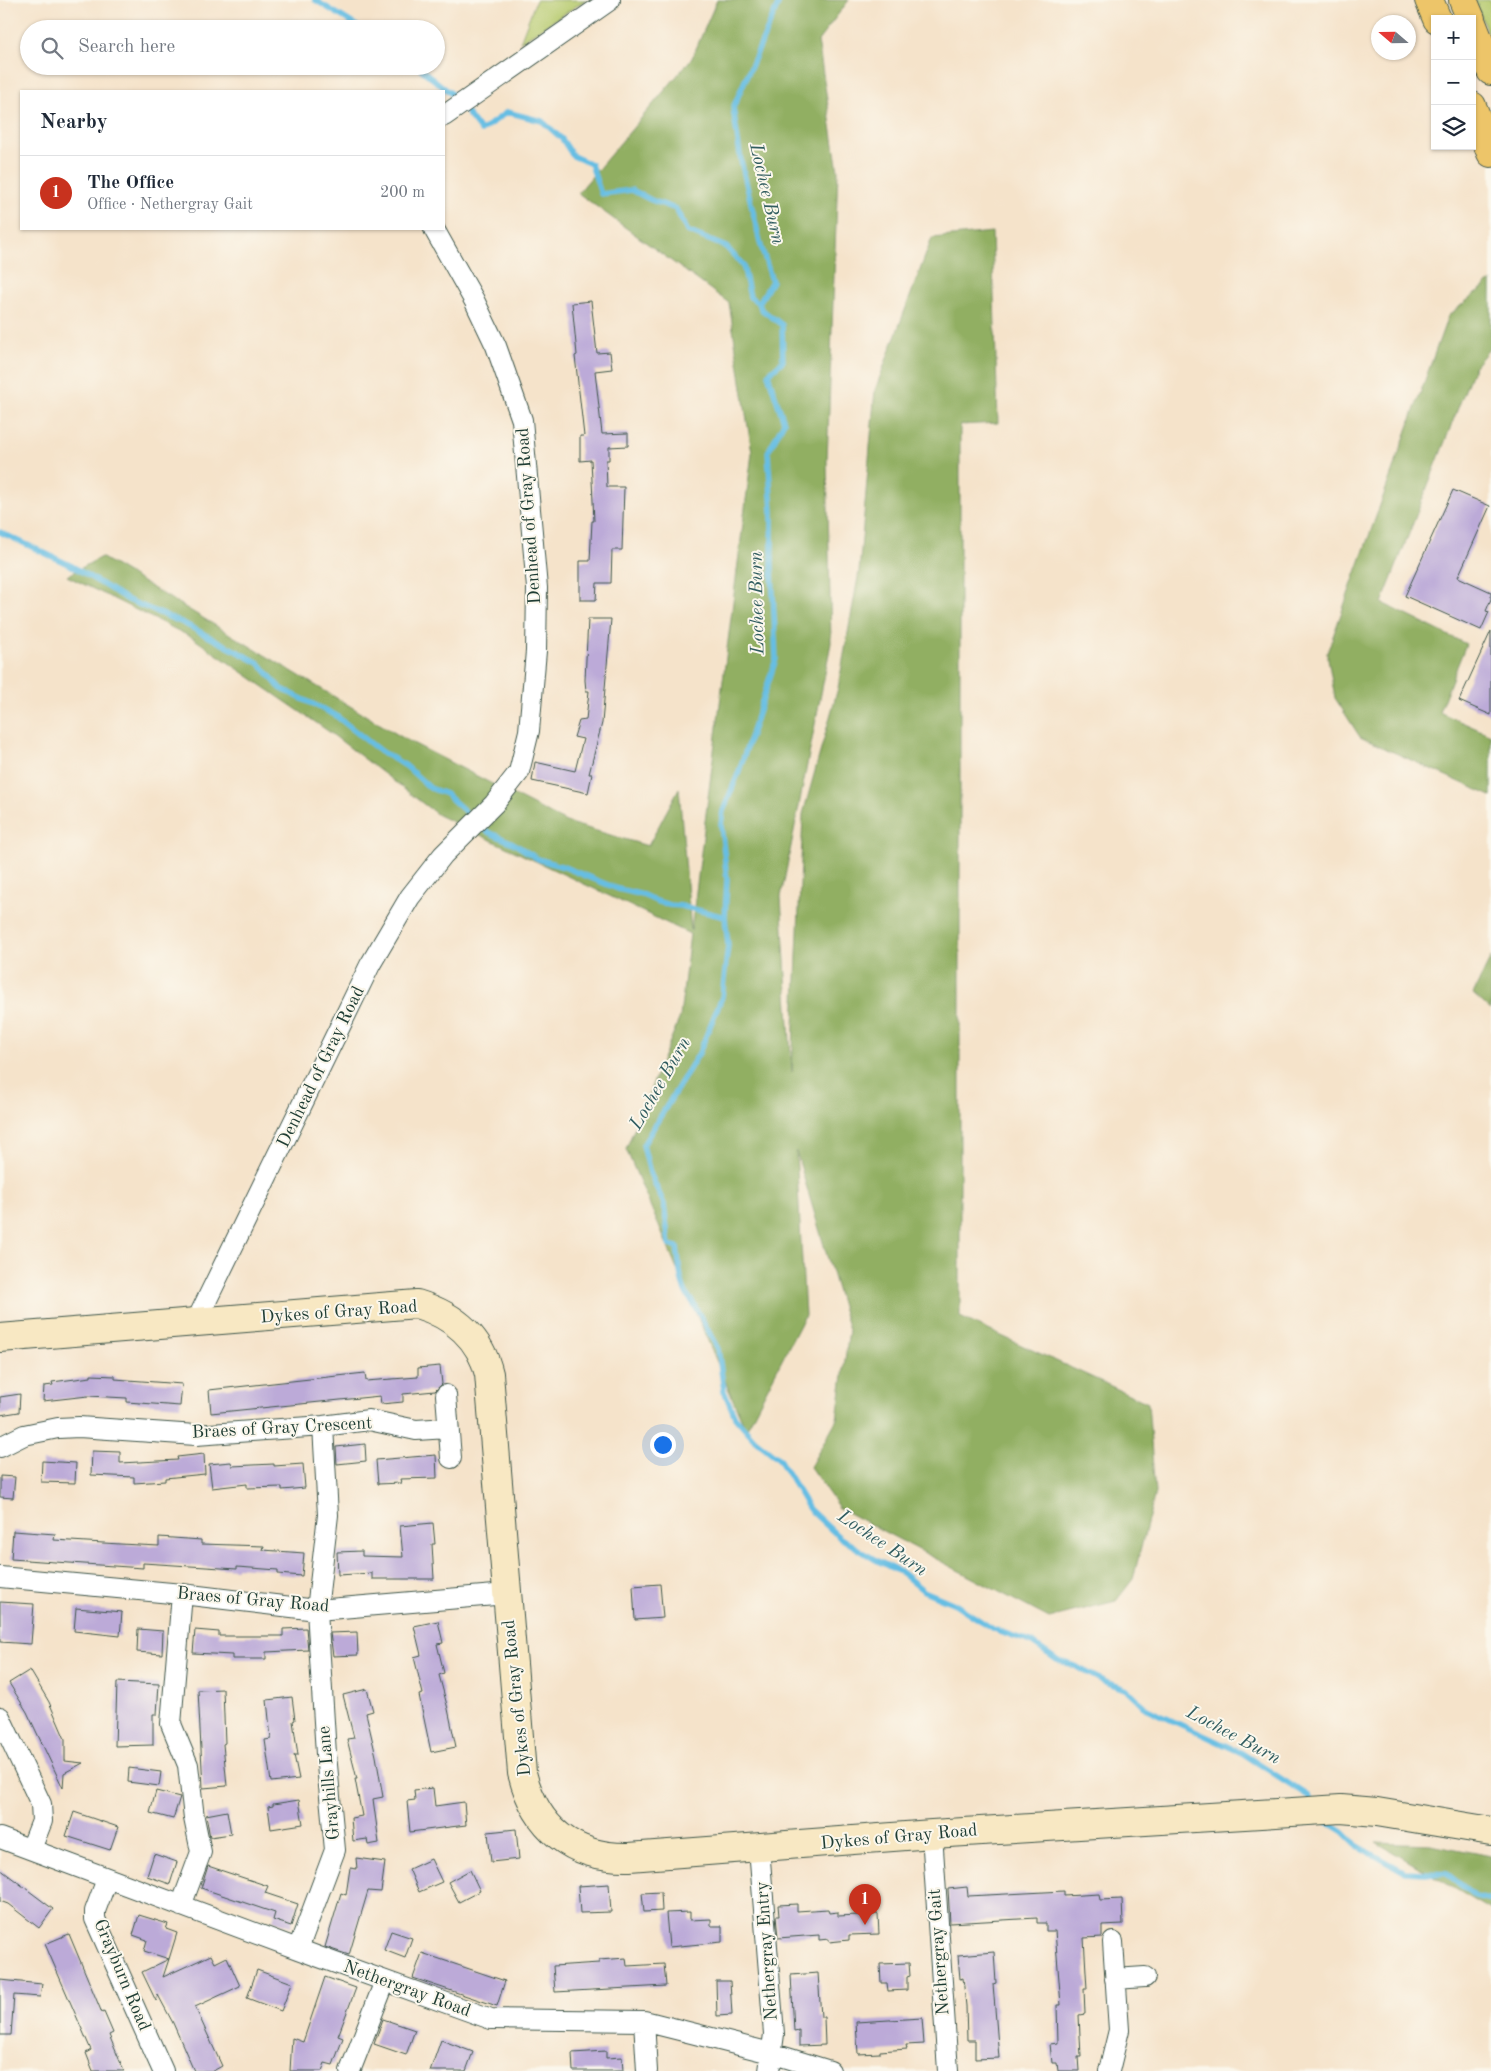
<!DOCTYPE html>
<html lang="en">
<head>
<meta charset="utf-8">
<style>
	:root { --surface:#fff; --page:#f6f6f7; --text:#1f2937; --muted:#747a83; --line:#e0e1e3; --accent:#c8321e }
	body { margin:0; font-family:"Old Standard TT",serif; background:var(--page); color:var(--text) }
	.controls { position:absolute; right:15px; top:15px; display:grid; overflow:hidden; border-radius:0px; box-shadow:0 1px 4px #0004 }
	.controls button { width:45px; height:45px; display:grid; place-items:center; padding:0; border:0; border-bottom:1px solid var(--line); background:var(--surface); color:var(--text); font:25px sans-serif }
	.compass { position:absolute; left:1371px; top:15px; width:45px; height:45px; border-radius:50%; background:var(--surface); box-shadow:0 1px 4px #0004; rotate:290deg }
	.you { position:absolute; left:662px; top:1444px; width:18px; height:18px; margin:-12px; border:4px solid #fff; border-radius:50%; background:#1a73e8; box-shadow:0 0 0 8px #1a73e833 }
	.badge { display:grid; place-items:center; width:32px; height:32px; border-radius:50%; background:var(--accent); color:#fff; font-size:16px; font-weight:700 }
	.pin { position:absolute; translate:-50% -41px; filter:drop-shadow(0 1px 2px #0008) }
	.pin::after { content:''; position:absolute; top:26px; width:18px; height:15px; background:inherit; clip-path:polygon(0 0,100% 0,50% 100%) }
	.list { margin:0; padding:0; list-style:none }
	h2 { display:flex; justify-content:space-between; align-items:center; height:65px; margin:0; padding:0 20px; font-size:21px }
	h2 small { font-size:16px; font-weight:400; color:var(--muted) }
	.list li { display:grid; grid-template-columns:32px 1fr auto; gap:15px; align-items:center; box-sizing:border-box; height:75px; padding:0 20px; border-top:1px solid var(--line) }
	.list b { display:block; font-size:19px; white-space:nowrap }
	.list p { margin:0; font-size:16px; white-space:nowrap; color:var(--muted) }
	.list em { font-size:16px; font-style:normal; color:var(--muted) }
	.icon { flex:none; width:28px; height:28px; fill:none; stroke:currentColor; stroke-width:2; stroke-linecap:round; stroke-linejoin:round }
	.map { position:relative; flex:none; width:1491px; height:2071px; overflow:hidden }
	.search { position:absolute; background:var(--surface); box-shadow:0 1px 4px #0004; left:20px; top:20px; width:425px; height:55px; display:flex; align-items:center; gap:12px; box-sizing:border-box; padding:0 18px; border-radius:28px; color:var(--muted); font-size:19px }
	.panel { position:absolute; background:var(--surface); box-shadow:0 1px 4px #0004; left:20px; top:90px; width:425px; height:140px; border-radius:0px }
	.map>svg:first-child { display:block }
</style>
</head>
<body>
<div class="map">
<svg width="1491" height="2071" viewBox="0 0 1491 2071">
	<rect width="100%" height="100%" fill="#fbf7ec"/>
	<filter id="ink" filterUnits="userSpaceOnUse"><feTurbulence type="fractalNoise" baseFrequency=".02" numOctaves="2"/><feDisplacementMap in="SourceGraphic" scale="10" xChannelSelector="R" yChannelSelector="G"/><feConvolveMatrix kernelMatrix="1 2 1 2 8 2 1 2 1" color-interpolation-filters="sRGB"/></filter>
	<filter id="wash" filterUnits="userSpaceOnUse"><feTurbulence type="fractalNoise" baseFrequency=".0096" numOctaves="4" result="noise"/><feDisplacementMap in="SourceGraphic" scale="20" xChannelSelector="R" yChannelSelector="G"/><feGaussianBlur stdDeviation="1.12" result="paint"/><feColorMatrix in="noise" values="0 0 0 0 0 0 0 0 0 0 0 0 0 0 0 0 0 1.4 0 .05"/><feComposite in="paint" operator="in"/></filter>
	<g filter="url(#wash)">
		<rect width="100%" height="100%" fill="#f5e3ca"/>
		<path fill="#b7cb6f" stroke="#6b8452" d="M536,0H586L520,42Z
			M1475,0H1491V43Z"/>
		<path fill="#91af62" stroke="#58764b" d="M717,0H849L818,41L838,171L827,461L831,643L781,897L792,1072L803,814L838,688L859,572L875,390L932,238L992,232L998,423L960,425V1317L1148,1403L1155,1493L1133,1579L1116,1601L1049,1618L839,1508L810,1467L837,1419L849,1330L796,1151L805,1315L746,1430L626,1149L680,1017L690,934L438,815L328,731L193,638L67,576L101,557L405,739L566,822L648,846L679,788L691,931L752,453L729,303L578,193L692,58Z
			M1491,281V347L1474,367L1382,603L1466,644L1439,712L1491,735V796L1360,737L1335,698L1327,653L1448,316Z
			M1491,957V1010L1473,994Z
			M1376,1842L1431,1844L1491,1856V1910Z"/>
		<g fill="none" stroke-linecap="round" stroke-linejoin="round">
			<path stroke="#66bee3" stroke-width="5.5" d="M315,0L362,29
				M417,66L453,95L481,131L507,112L542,121L562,139L573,156L591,164L601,194L632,190L651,200L676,209L687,231L726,247L743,265L750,297L759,303
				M759,303L761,309L782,325L783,361L768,374L784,422L768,452L772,511V570L776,659L738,774L723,811L721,825L727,879L725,917L728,945L722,997L699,1053L643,1145L650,1173L664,1204L669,1245L677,1247C680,1265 679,1288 692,1301L718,1349L724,1391L735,1417L755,1440L779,1459L809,1509L839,1537L874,1559L902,1573L924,1591L955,1604L993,1629L1031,1642L1057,1660L1075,1666L1103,1681L1127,1690L1147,1709L1242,1753L1308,1796L1312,1803
				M759,303L772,281L761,246L741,161L733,108L780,0
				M0,532L72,566L128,600L183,623L259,663L280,688L335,715L380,751L406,766L430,788L446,794L488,832L513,843L538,859L564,867L618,889L643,895L656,901L669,905L681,906L725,917
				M1324,1820L1343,1832L1356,1845L1405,1872L1447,1874L1475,1896L1491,1900"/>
		</g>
		<g id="blocks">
			<path fill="#bcaad8" d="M591,301L597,353L610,352L612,369L595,371L602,434L628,433V446L609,447V460H606L607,487H624L622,550H612L611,583H597L596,600H580V561H590L592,521H594L591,460L580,461V436H584L575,356L577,355L572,303Z
				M1453,490L1490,506L1458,577L1491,592V599L1486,611L1489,612L1481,630L1405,596Z
				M588,619H611L602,723L589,774H592L588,793L532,781L535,762L575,771L583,739L574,737L579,721L586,720L589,691H586L585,680Z
				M1491,631V715L1459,701Z
				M440,1366L442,1384L435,1391L403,1394V1402L381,1404L380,1396L211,1413L209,1390L365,1373L366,1381L418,1377V1368Z
				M91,1375L115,1376V1379L182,1384L180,1406L127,1402V1398L88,1396L43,1401L44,1386L53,1385L52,1382L91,1377Z
				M20,1394L19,1412L0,1415V1397Z
				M365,1444L366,1461L337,1464L336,1447Z
				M92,1451L120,1452V1463L178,1460L177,1457L204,1454L205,1474L165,1478V1481L134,1483V1477L91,1475Z
				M436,1455L437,1478L400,1479L401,1483L378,1484L376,1460Z
				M42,1461L76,1463L75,1483L41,1482Z
				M231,1462L232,1466L274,1464V1466L303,1464L305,1488L282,1490V1487L247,1488V1484L212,1488L209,1464Z
				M0,1476L15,1477L13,1498L0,1497Z
				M433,1523L435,1544H432L434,1579H372V1573L338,1575L337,1552L362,1551V1556L403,1557L400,1526Z
				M13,1531L55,1534L54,1540L120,1544L159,1546V1537L201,1540V1544L264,1546L263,1550L304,1553L302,1576L278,1574V1570L237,1567V1569L143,1563V1568L11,1559Z
				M660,1584L663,1618L635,1620L633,1586Z
				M0,1602L34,1604L31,1644L0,1642Z
				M76,1608L122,1612L120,1636L74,1631Z
				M438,1621L443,1643L437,1644L444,1673L439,1675L448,1709L456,1747L431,1752L419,1695L423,1694L414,1657L421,1655L414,1626Z
				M306,1628L308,1650L266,1652V1659H232V1655L193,1653L195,1630L219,1632V1636H283V1629Z
				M138,1629L163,1631L162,1654L137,1652Z
				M357,1632L358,1655L333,1656L330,1633Z
				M30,1670L49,1702L65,1739V1761L83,1763L64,1773L63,1788L27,1712L9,1683Z
				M117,1682L159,1684L157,1714H153V1745L115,1746Z
				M223,1689L225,1743L223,1744L227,1786L203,1788L198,1690Z
				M367,1689L373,1711L366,1713L376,1756L383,1797L373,1799L379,1843L368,1845L367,1839L353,1841L351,1818L362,1816L355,1779H357L347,1739L354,1738L343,1695Z
				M292,1697L295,1720L293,1721L298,1755H294L299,1779L271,1782L265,1740L271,1739L267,1700Z
				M129,1768L161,1772L159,1786L128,1782Z
				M433,1788L435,1806L464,1802L466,1825L410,1832L407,1801L415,1800L414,1790Z
				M156,1791L180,1797L173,1819L150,1813Z
				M299,1800L303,1824L271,1829L268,1807L273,1806V1804Z
				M227,1811L231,1834L210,1837L206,1815Z
				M74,1812L118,1827L110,1850L66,1836Z
				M516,1829L519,1859L491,1862L488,1832Z
				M154,1854L177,1862L170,1884L147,1876Z
				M356,1858L385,1862L381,1892L368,1891L349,1955L325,1947L341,1893L346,1895L350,1868L357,1869Z
				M431,1859L442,1882L419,1892L409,1869Z
				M208,1866L268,1886L265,1893L298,1904L291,1926L273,1920L275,1913L201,1888Z
				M0,1869L53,1909L39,1928L8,1904L0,1901Z
				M470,1870L480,1891L459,1902L448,1882Z
				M609,1884L611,1912L580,1913L578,1886Z
				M967,1887L968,1896L1064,1891V1896L1099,1894L1100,1900L1122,1899L1123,1924L1102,1925V1937L1084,1938L1087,1989H1084L1085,2014L1079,2015L1081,2057H1078L1079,2071H1058L1057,2063H1052L1050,2044L1058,2043L1057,2005H1061L1055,1931H1046V1923H1037V1918L950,1923L948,1889Z
				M661,1892L662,1911L644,1912L642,1893Z
				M797,1904V1911L828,1909L829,1913L838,1912V1916L878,1914L879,1934L849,1935V1940L829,1942V1939L819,1940V1935L778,1938L776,1916H779L778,1905Z
				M690,1912V1920L711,1919V1926H722V1942L669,1947L666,1913Z
				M139,1915L168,1924L166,1929L177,1933L169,1959L144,1951L147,1940L133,1935Z
				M391,1931L412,1938L405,1958L384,1950Z
				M69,1934L102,2013L104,2012L113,2033L109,2035L124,2071H93L86,2053L91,2050L45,1944Z
				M994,1952L996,1983L993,1984L999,2058L975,2059V2040H967L966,2006L963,1978L960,1979L958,1955Z
				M422,1953L505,1981L497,2006L413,1978Z
				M211,1955L215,1963L227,1957L240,1986L195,2007L222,2066L213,2071H194L173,2023L158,1995L156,2001L142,1972L169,1959L163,1977Z
				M626,1958L627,1966L664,1964L666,1986L555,1992L553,1966L599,1963V1960Z
				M909,1963L910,1976L907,1977V1990L888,1991L887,1983H881L880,1964Z
				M257,1970L292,1983L281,2011L247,1998Z
				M818,1973L821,2017H824L825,2045L799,2046V2030L794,2031L791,1975Z
				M325,1977L356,1988L338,2036L343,2038L333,2065L325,2063L322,2071H290L292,2038L303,2042Z
				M0,1980L42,1984L40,1997L14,1995L11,2035H0Z
				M716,1981H730L732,2015L717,2016Z
				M922,2018L924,2044L906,2045L907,2049L880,2051V2053L858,2054L856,2022Z
				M383,2019L415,2030L406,2055L374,2044Z
				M441,2040L473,2052L466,2071H430Z
				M606,2051V2058L622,2057L623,2071H573L572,2053Z"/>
		</g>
	</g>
	<g filter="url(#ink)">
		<use href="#blocks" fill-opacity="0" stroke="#3f564a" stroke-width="1"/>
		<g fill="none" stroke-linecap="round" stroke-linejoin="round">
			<g stroke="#3f564a" stroke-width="22">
				<path id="street" d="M444,116L610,0
					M196,1322L370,965L410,897L443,855L494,804L519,772L529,731L536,651L537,588L522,420L496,346L474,300L434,229
					M446,1395L451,1458
					M0,1447L24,1435L58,1428L79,1427L196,1435L323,1426L369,1420L416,1430L448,1428
					M0,1577L182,1594L317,1610L507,1594
					M0,1717L41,1804L42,1821L31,1849
					M932,1834L948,2071
					M0,1838L319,1957L491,2019L644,2021L771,2053L830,2071
					M759,1848L774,2034L769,2071
					M107,1879L95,1911V1919L163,2071
					M181,1906L201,1852L194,1818L188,1765L171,1724L182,1594
					M298,1949L335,1850L326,1754L317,1610L328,1515L323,1426
					M1115,1979L1145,1977
					M644,2021L647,2071
					M350,2071L385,1981
					M1109,2071L1119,2030L1113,1942"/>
			</g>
			<g stroke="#3f564a" stroke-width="30">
				<path id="secondary" d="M0,1338L417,1304C453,1315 480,1336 489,1374L522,1773C536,1828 572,1858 629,1857L932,1834L1341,1809L1377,1812L1491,1831"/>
			</g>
			<g stroke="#3f564a" stroke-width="30">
				<path id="highway" d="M1429,0L1437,19
					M1463,0L1471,19
					M1472,23L1491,71
					M1472,106L1491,153"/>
			</g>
			<use href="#street" stroke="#fff" stroke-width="20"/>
			<use href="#secondary" stroke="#f8e8c3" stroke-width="28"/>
			<use href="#highway" stroke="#edc569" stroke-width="28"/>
		</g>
	</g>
	<g text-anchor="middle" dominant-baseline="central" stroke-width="4" stroke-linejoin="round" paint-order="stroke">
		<g font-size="18" fill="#1f3d34" stroke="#fbf7ec">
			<text transform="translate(529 516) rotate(-94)">Denhead of Gray Road</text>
			<text transform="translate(321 1067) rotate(-64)">Denhead of Gray Road</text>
			<text transform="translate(339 1312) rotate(-4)">Dykes of Gray Road</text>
			<text transform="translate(282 1428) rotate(-3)">Braes of Gray Crescent</text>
			<text transform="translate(253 1600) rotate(5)">Braes of Gray Road</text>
			<text transform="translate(517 1698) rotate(-96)">Dykes of Gray Road</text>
			<text transform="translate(329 1783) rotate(-95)">Grayhills Lane</text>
			<text transform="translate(899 1837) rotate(-5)">Dykes of Gray Road</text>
			<text transform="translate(767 1951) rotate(-94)">Nethergray Entry</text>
			<text transform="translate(939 1952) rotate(-94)">Nethergray Gait</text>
			<text transform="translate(122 1975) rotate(67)">Grayburn Road</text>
			<text transform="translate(407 1989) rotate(20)">Nethergray Road</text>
		</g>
		<g font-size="19" font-style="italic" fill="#315d60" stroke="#fbf7ec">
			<text transform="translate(766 194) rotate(77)">Lochee Burn</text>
			<text transform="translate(758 603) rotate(-91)">Lochee Burn</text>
			<text transform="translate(661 1084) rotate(-60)">Lochee Burn</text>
			<text transform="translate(882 1544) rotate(34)">Lochee Burn</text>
			<text transform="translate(1233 1736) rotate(28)">Lochee Burn</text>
		</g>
	</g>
</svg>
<div class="controls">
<button>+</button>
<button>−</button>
<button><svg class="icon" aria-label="layers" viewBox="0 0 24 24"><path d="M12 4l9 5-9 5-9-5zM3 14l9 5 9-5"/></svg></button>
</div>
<svg class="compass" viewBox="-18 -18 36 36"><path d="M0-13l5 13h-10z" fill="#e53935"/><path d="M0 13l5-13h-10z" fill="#747a83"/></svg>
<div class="you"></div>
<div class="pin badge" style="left:865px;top:1925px">1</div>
<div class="search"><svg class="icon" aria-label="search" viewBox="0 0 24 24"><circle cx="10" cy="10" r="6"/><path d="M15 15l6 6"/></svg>Search here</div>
<section class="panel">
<h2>Nearby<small></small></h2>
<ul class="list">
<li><span class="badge">1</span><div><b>The Office</b><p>Office · Nethergray Gait</p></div><em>200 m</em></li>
</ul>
</section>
</div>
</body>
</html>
